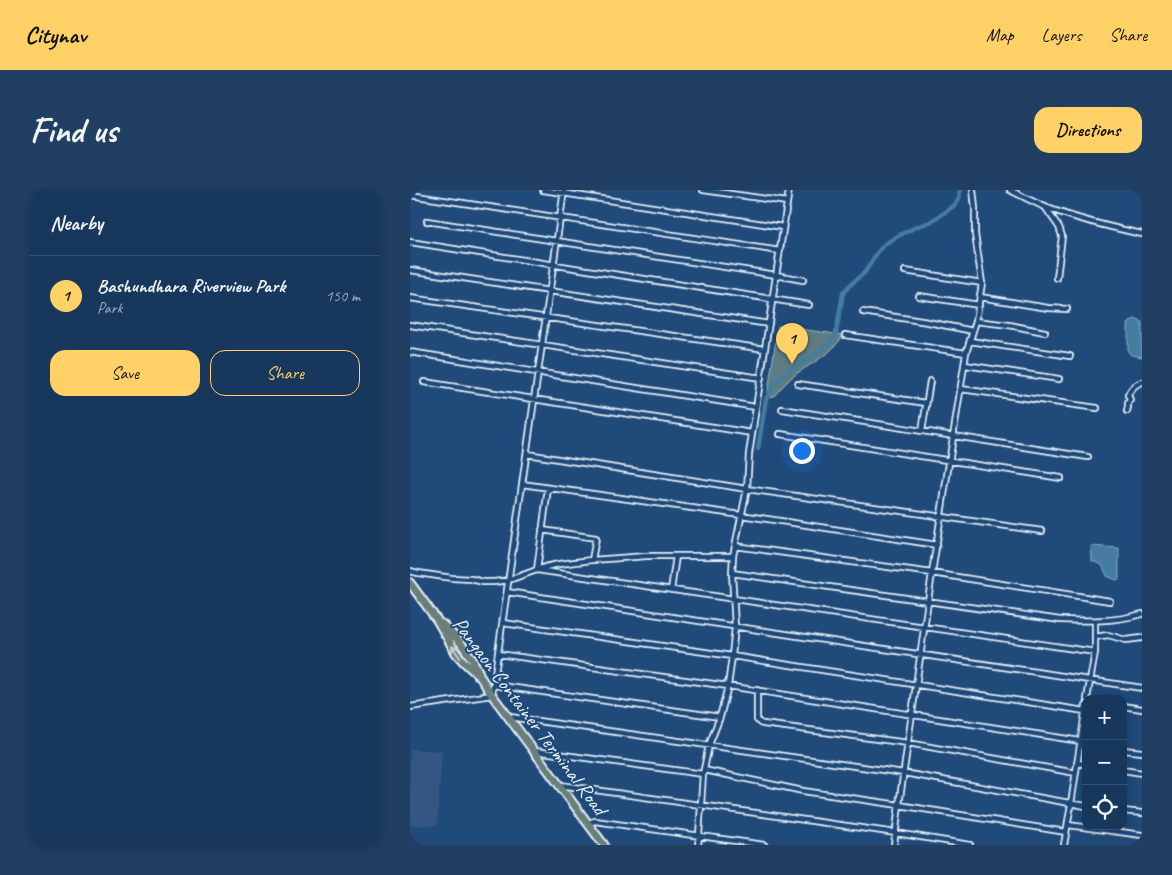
<!DOCTYPE html>
<html lang="en">
<head>
<meta charset="utf-8">
<style>
	:root { --surface:#17385c; --page:#203f62; --text:#f1f3f6; --muted:#9eacbb; --line:#365272; --accent:#ffd166 }
	body { margin:0; font-family:Caveat,sans-serif; background:var(--page); color:var(--text) }
	.controls { position:absolute; right:15px; bottom:15px; display:grid; overflow:hidden; border-radius:10px; box-shadow:0 2px 12px #0003 }
	.controls button { width:45px; height:45px; display:grid; place-items:center; padding:0; border:0; border-bottom:1px solid var(--line); background:var(--surface); color:var(--text); font:25px sans-serif }
	.you { position:absolute; left:391px; top:260px; width:18px; height:18px; margin:-12px; border:4px solid #fff; border-radius:50%; background:#1a73e8; box-shadow:0 0 0 8px #1a73e833 }
	.badge { display:grid; place-items:center; width:32px; height:32px; border-radius:50%; background:var(--accent); color:#111; font-size:16px; font-weight:700 }
	.pin { position:absolute; translate:-50% -41px; filter:drop-shadow(0 1px 2px #0008) }
	.pin::after { content:''; position:absolute; top:26px; width:18px; height:15px; background:inherit; clip-path:polygon(0 0,100% 0,50% 100%) }
	.list { margin:0; padding:0; list-style:none }
	h2 { display:flex; justify-content:space-between; align-items:center; height:65px; margin:0; padding:0 20px; font-size:21px }
	h2 small { font-size:16px; font-weight:400; color:var(--muted) }
	.list li { display:grid; grid-template-columns:32px 1fr auto; gap:15px; align-items:center; box-sizing:border-box; height:80px; padding:0 20px; border-top:1px solid var(--line) }
	.list b { display:block; font-size:19px; white-space:nowrap }
	.list p { margin:0; font-size:16px; white-space:nowrap; color:var(--muted) }
	.list em { font-size:16px; font-style:normal; color:var(--muted) }
	.actions { display:flex; gap:10px; padding:15px 20px }
	.actions a { flex:1; padding:11px 0; border:1px solid var(--accent); border-radius:15px; text-align:center; font-size:18px; color:var(--accent) }
	.actions .main { background:var(--accent); color:#111 }
	.icon { flex:none; width:28px; height:28px; fill:none; stroke:currentColor; stroke-width:2; stroke-linecap:round; stroke-linejoin:round }
	.map { position:relative; flex:none; width:732px; height:655px; overflow:hidden; border-radius:15px }
	header { display:flex; align-items:center; gap:30px; box-sizing:border-box; height:70px; padding:0 25px; background:var(--accent); color:#111 }
	header strong { font-size:24px }
	nav { display:flex; gap:28px; margin-inline-start:auto; font-size:18px }
	.intro { display:flex; align-items:center; justify-content:space-between; box-sizing:border-box; height:120px; padding:0 30px }
	h1 { margin:0; font-size:35px }
	.button { padding:12px 22px; border-radius:15px; background:var(--accent); color:#111; font-size:18px; font-weight:700 }
	main { display:flex; gap:30px; padding:0 30px }
	aside { flex:1; background:var(--surface); border-radius:15px; box-shadow:0 2px 12px #0003 }
	.map>svg:first-child { display:block }
</style>
</head>
<body>
<header>
<strong>Citynav</strong>
<nav><a>Map</a><a>Layers</a><a>Share</a></nav>
</header>
<div class="intro"><h1>Find us</h1><a class="button">Directions</a></div>
<main>
<aside>
<h2>Nearby<small></small></h2>
<ul class="list">
<li><span class="badge">1</span><div><b>Bashundhara Riverview Park</b><p>Park</p></div><em>150 m</em></li>
</ul>
<div class="actions"><a class="main">Save</a><a>Share</a></div>
</aside>
<div class="map">
<svg width="732" height="655" viewBox="0 0 732 655">
	<rect width="100%" height="100%" fill="#1f4a7a"/>
	<filter id="ink" filterUnits="userSpaceOnUse"><feTurbulence type="fractalNoise" baseFrequency=".02" numOctaves="2"/><feDisplacementMap in="SourceGraphic" scale="10" xChannelSelector="R" yChannelSelector="G"/><feConvolveMatrix kernelMatrix="1 2 1 2 8 2 1 2 1" color-interpolation-filters="sRGB"/></filter>
	<g filter="url(#ink)">
		<path fill="#365683" d="M0,559L32,561L27,636L0,635Z"/>
		<path fill="#5d7d82" stroke="#a2b7bd" d="M368,136L433,145C422,166 398,174 381,188C375,194 369,200 364,206L361,207L358,205V201Z"/>
		<path fill="#457ca0" stroke="#86abc3" d="M725,129L732,132V167L721,165L718,162V134L721,131Z
			M681,356L709,358V389L706,390L697,386L692,375L682,371Z"/>
		<g fill="none" stroke-linecap="round" stroke-linejoin="round">
			<path stroke="#457ca0" stroke-width="4.5" d="M348,259L356,209L365,193L379,181L403,166L420,152L426,143L433,103L439,96L455,82L467,63L475,54L486,47L506,37L520,32L537,21L545,15L549,9L550,0"/>
			<g stroke="#e8f1f8" stroke-width="8">
				<path id="minor" d="M133,0L373,37
					M293,0L377,12
					M600,0C612,6 623,12 635,17C666,29 699,37 732,44
					M0,5L370,61
					M635,17L649,37L652,46L647,88
					M17,31L366,85L393,90
					M0,52L399,115
					M0,80L359,134
					M495,81L572,93
					M509,106L569,115
					M570,107L638,118L657,119
					M0,108L355,159
					M453,122L518,132L563,141
					M566,131L599,135L635,142
					M0,135L351,188
					M435,145L556,163
					M560,151L660,166
					M0,162L346,217
					M555,175L649,189
					M14,192L342,243
					M388,194L516,213
					M551,199L687,218
					M372,219L678,267
					M717,221L718,217V213L720,210L718,205C721,198 725,194 732,192
					M512,241L520,191
					M370,244L651,288
					M117,264L337,299L632,341
					M112,294L331,325L527,355
					M138,298L127,380L685,462
					M132,340L186,348L182,370
					M325,356L522,383L700,411
					M0,381L8,383L42,388L61,389L73,392H84L99,390L135,377L149,374L182,370L237,366H323
					M322,383L650,430C679,431 703,432 732,424
					M261,400L266,366
					M97,402L732,498
					M93,433L322,466L675,521
					M685,447L698,445L716,450L732,448
					M88,464L318,496L670,551
					M84,495L310,527
					M347,500V530L350,533L353,534L498,553L666,583
					M677,509L685,462V432
					M713,516L732,519
					M0,517L82,505L154,0
					M100,527L494,583L676,616
					M713,560L732,562
					M125,561L293,584
					M667,573L676,574
					M294,580L393,601L489,615L656,642
					M713,580L732,583
					M150,595L486,643L560,655
					M713,621L732,623
					M178,633L185,631L354,655
					M658,635L732,645
					M288,655L289,645L293,584L299,555L310,527L318,496L322,466L325,437L322,383L323,366L337,299L339,264L379,0
					M484,655L489,615L522,383L556,163L566,131L572,93L565,44V18L563,0
					M654,655L661,614L676,516"/>
			</g>
			<g stroke="#e8f1f8" stroke-width="11">
				<path id="trunk" d="M0,393L27,430L46,463L54,472L71,488L82,505L194,655
					M32,434L50,452L62,469L69,483"/>
			</g>
			<use href="#minor" stroke="#1f4a7a" stroke-width="4.5"/>
			<use href="#trunk" stroke="#6b7f7c" stroke-width="7"/>
		</g>
		<defs><path id="oneway-shaft" d="M-6 0H5M1.5-3L5.5 0L1.5 3" fill="none" stroke-width="1.6" stroke-linecap="round" stroke-linejoin="round" transform="scale(1.25)"/></defs>
		<use stroke="#c2cfd3" href="#oneway-shaft" transform="translate(46 462) rotate(-124)"/>
	</g>
	<g text-anchor="middle" dominant-baseline="central" stroke-width="4" stroke-linejoin="round" paint-order="stroke">
		<g font-size="21" fill="#e8f1f8" stroke="#1f4a7a">
			<text transform="translate(120 526) rotate(53)">Pangaon Container Terminal Road</text>
		</g>
	</g>
</svg>
<div class="controls">
<button>+</button>
<button>−</button>
<button><svg class="icon" aria-label="locate" viewBox="0 0 24 24"><circle cx="12" cy="12" r="6"/><path d="M12 2v4M12 18v4M2 12h4M18 12h4"/></svg></button>
</div>
<div class="you"></div>
<div class="pin badge" style="left:382px;top:174px">1</div>
</div>
</main>
</body>
</html>
